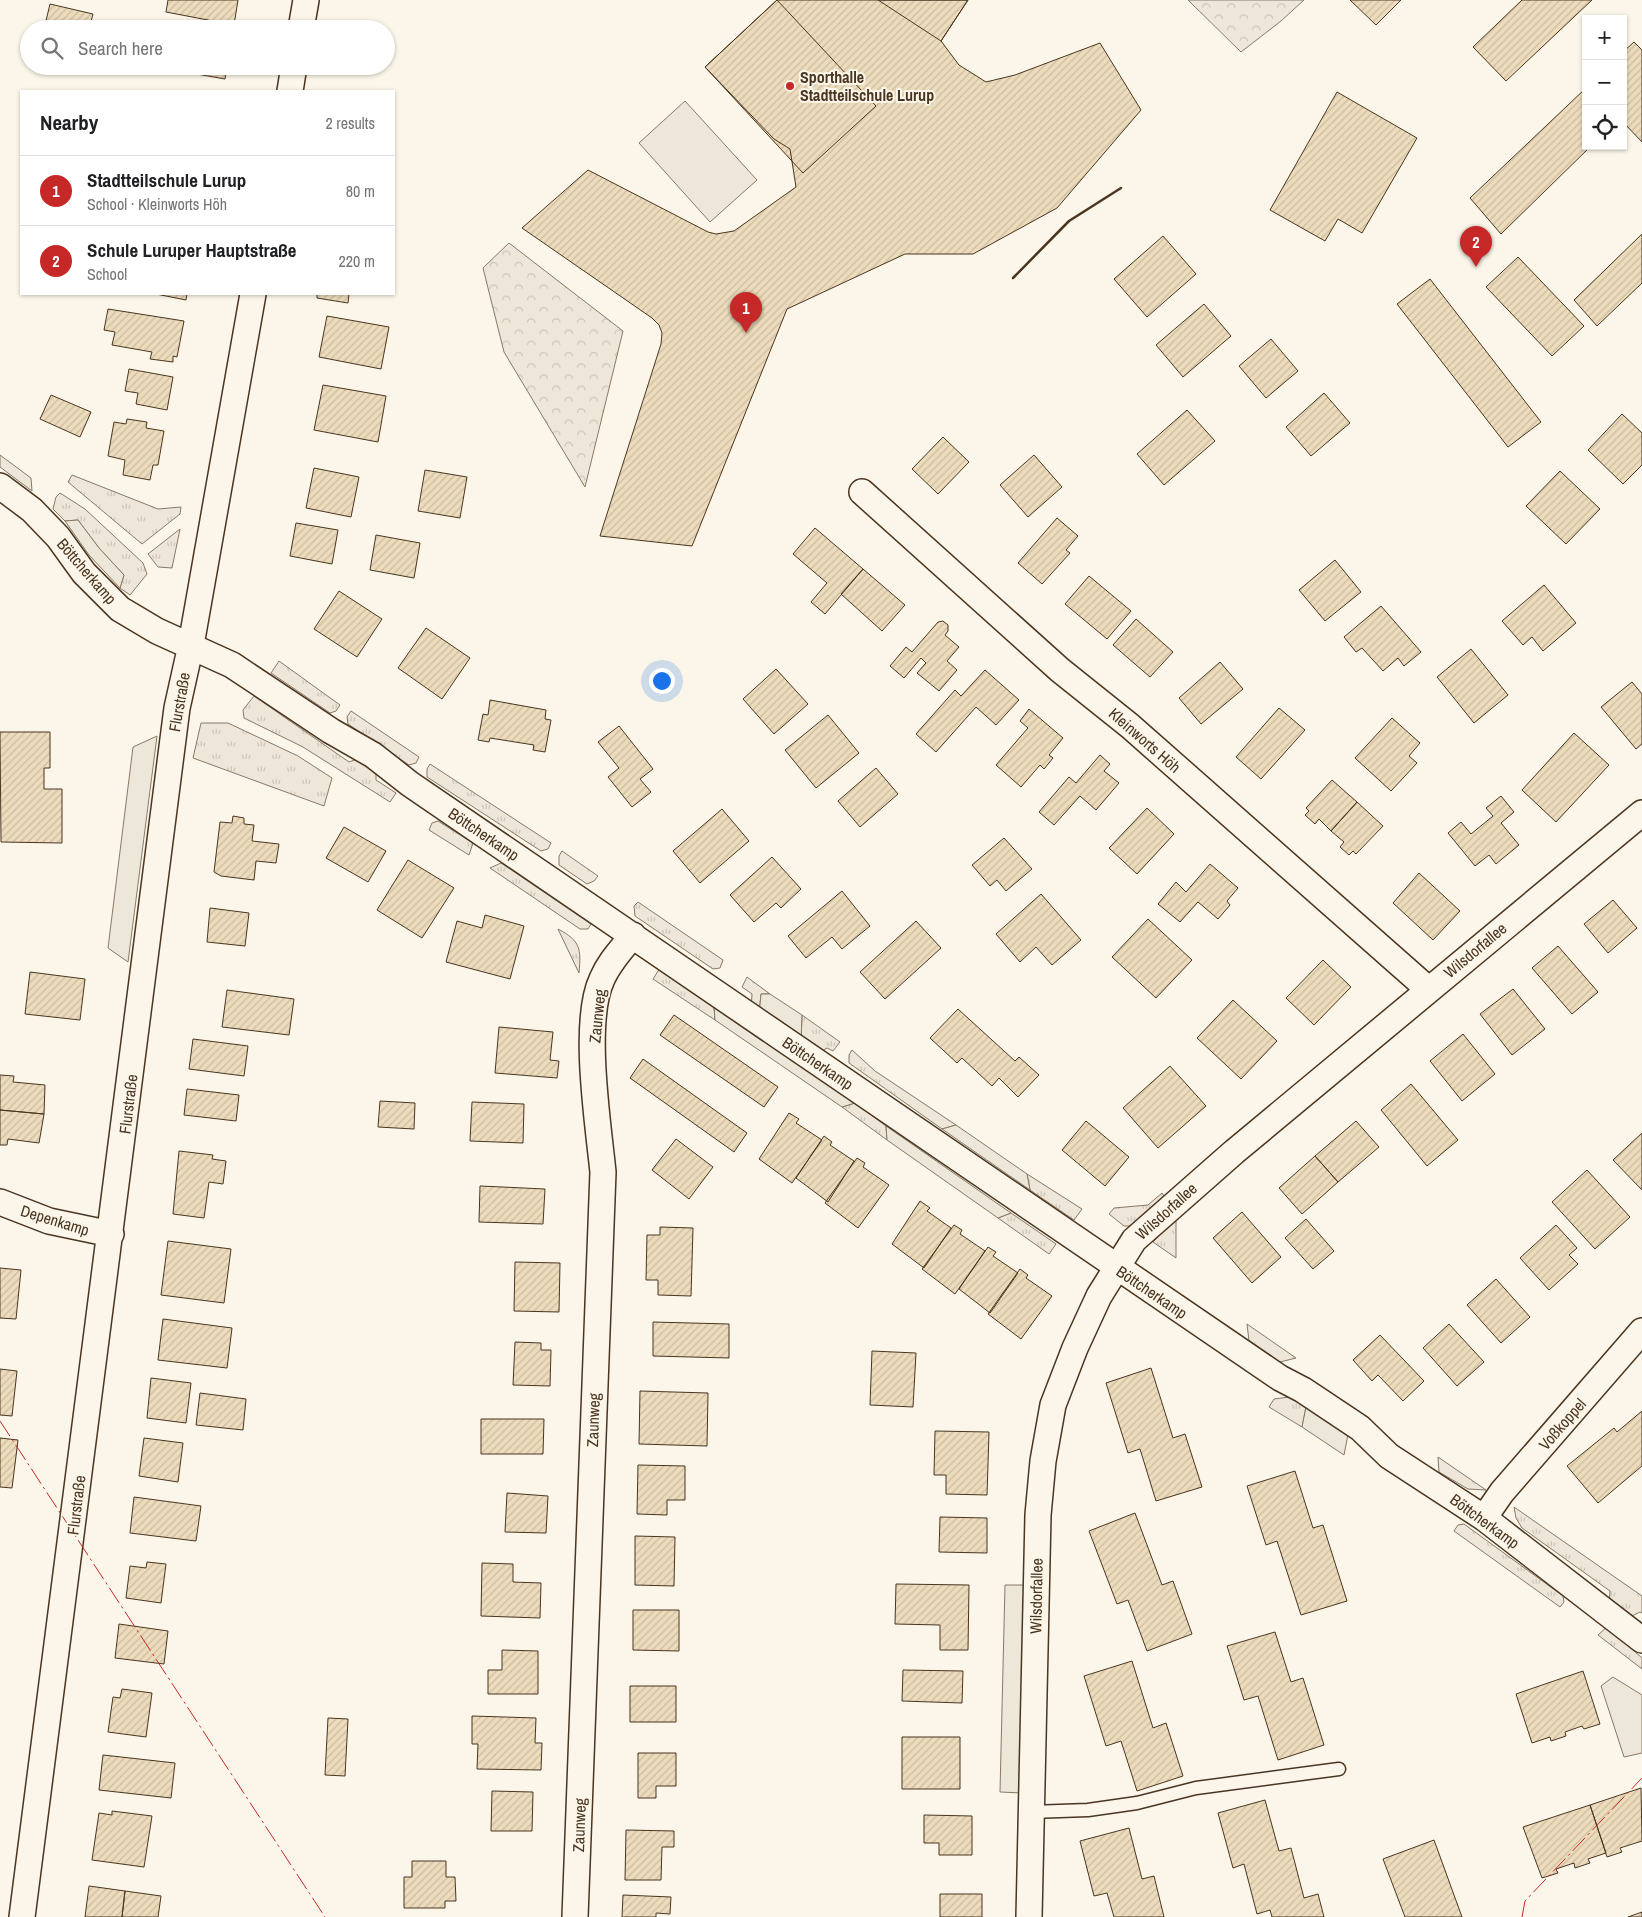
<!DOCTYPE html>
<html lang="en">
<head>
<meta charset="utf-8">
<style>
	:root { --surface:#fff; --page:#f6f6f6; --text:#202124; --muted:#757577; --line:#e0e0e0; --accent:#c62828 }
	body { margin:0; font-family:"Archivo Narrow",sans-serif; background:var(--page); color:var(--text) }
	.controls { position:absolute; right:15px; top:15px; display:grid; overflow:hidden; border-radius:0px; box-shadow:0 1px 4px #0004 }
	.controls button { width:45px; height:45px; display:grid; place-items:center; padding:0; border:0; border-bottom:1px solid var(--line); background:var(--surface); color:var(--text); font:25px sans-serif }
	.you { position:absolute; left:661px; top:680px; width:18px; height:18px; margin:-12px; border:4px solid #fff; border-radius:50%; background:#1a73e8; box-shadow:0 0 0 8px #1a73e833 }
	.badge { display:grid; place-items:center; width:32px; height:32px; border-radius:50%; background:var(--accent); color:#fff; font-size:16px; font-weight:700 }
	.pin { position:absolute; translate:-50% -41px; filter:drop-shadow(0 1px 2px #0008) }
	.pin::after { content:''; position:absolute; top:26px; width:18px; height:15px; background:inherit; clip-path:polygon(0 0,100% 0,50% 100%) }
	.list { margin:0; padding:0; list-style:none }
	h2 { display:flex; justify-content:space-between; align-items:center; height:65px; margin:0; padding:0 20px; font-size:21px }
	h2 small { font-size:16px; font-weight:400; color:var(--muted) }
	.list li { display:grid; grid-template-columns:32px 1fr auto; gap:15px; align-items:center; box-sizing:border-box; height:70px; padding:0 20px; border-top:1px solid var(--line) }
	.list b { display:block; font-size:19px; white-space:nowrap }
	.list p { margin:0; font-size:16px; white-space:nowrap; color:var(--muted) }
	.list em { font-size:16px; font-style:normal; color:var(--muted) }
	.icon { flex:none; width:28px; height:28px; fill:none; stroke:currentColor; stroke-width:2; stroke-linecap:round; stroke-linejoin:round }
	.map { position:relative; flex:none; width:1642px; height:1917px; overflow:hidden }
	.search { position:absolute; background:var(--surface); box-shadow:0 1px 4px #0004; left:20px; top:20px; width:375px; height:55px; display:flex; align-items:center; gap:12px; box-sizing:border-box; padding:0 18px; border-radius:28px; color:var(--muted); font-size:19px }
	.panel { position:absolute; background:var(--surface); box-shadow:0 1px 4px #0004; left:20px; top:90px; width:375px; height:205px; border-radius:0px }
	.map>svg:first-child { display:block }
</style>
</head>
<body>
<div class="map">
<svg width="1642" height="1917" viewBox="0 0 1642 1917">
	<defs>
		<pattern id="grass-tufts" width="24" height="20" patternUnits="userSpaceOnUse" patternTransform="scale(1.25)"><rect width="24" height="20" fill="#ede6d9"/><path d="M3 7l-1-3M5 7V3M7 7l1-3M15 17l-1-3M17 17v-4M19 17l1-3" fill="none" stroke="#cdc6ba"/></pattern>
		<pattern id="forest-crowns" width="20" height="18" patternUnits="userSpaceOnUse" patternTransform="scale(1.25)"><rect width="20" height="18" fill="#ede6d9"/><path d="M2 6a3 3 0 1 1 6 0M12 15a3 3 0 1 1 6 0" fill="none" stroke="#cdc6ba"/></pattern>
		<pattern id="building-hatch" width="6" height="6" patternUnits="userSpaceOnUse" patternTransform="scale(1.25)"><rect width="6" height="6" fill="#ecdcbc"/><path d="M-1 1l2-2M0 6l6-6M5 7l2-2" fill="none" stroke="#ccbda1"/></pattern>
	</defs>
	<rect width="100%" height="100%" fill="#fbf6e9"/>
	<path fill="url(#grass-tufts)" stroke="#887966" d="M72,475L158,509L181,507L180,514L142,544L68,482Z
		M60,493L85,509L143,563L147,574L130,595L120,588L124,575L99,548L78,520L65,521L53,509L56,497Z
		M180,529L172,568L158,567L148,554Z
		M279,661L340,705L336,711L330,713L271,673Z
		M254,696L349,762L363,757L376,765V780L396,793L390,802L303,747L244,718L243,710Z
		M351,711L419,757L416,763L409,765L348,724L347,717Z
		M201,723H228L298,756L332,778L324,806L193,758Z
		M430,764L551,843L548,849L541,851L427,777V769Z
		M438,821L473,843L469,855L429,830L432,823Z
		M562,851L598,876L594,881L587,884L559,865V856Z
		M501,863L591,924L588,929H580L490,868Z
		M638,902L723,960L720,968L713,969L635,916L634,906Z
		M558,929C581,941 581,949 579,973Z
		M660,968L714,1006L715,1020L653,979Z
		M747,977L770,994H761L759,1015L751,1009L752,994L742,987Z
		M802,1015L840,1042L833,1051L827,1048L818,1053L801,1042Z
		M852,1050L875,1071L956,1125L942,1129L849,1063V1055Z
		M855,1103L886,1126L887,1140L842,1107Z
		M1027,1174L1082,1209L1074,1220L1030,1190Z
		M1162,1193L1164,1196L1130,1226H1124L1109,1214L1114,1208L1148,1205Z
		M1011,1213L1056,1244L1049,1254L998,1218Z
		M1176,1218V1258L1153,1242Z
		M1247,1324L1296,1358L1280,1362L1249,1341Z
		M1297,1396L1307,1402L1302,1427L1269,1407L1274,1399Z
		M1438,1457L1486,1490L1468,1489L1439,1472Z
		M1514,1507L1642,1596V1613L1640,1612L1626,1619L1609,1607L1610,1591L1522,1528L1516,1518Z
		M1464,1524L1563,1596L1564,1602L1560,1607L1454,1531L1458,1525Z
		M1607,1627L1642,1658V1669L1598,1635Z"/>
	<path fill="url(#forest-crowns)" stroke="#887966" d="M1188,0H1304L1281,21L1241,52Z
		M509,243L623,331L585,487L504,352L483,268Z"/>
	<path fill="#ede6d9" stroke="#887966" d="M685,101L757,180L710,222L639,143Z"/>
	<path fill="#ede7d9" stroke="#887966" d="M0,455L31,478L32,491L0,467Z
		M78,520L99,548L124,575L120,588L89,555L65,521Z
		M157,736L128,962L108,948L133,747Z
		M761,994H770L802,1015L801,1042L759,1015Z
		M714,1006L855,1103L842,1107L715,1020Z
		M956,1125L1027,1174L1030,1190L942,1129Z
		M886,1126L1011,1213L998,1218L887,1140Z
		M1307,1402L1349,1429L1344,1455L1302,1427Z
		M1005,1585H1026L1022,1793L1000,1792Z
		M1613,1677L1642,1695V1753L1624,1757L1601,1686Z"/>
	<path fill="url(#building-hatch)" stroke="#4a3520" d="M168,0H238L234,25L166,12Z
		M777,0H968L941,41L959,65L986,82L1015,75L1100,43L1141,110L1057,208L973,254H905L787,309L692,546L600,536L661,344L662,333L659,325L652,318L522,228L588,170L708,232L716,234L734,231L796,187L790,149L774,139L705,67Z
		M777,0L876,106L803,173L705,67Z
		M878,0H968L941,41Z
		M1350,0H1401L1376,25Z
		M1522,0H1592L1506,81L1473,47Z
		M50,4L93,14L89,29H44Z
		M1634,42L1642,50V142L1623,122V52Z
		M192,66H227L225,79L191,73Z
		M1586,88V146H1591L1501,234L1470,198Z
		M1337,92L1417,138L1362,233L1338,219L1325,241L1270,210Z
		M1642,234V283L1597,326L1574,300Z
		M1163,236L1196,274L1147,317L1114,279Z
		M1518,257L1584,326L1552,356L1486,287Z
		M1430,279L1541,422L1508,447L1397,304Z
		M156,294H187L186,300Z
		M317,294H349L348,303L317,298Z
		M1204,304L1231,336L1183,377L1156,345Z
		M108,309L184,321L177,357L173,356V362L150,359L152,352L112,345L115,332L104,330Z
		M327,316L389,327L381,369L319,357Z
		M1271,339L1298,371L1266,398L1239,366Z
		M129,369L173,377L167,410L136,404L138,393L125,391Z
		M323,385L386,396L378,442L314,430Z
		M1324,393L1350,423L1311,456L1286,427Z
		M51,395L91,412L80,437L40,419Z
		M1187,410L1215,441L1164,485L1137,454Z
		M1622,414L1642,433V465L1623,484L1588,450Z
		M127,419L147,422L146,428L164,431L158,465H153L150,480L123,475L125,460L108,456L114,422L126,424Z
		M943,437L969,462L938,494L912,469Z
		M1034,455L1062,487L1028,517L1000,485Z
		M314,468L359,477L351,517L306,508Z
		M425,470L467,477L460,518L418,511Z
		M1560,471L1600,509L1566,544L1526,506Z
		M1057,518L1078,536L1066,550L1070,553L1042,584L1018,563Z
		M296,523L338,530L332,564L290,556Z
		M815,528L863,569L825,614L811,602L827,583L793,554Z
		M376,535L420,543L414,578L370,570Z
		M1335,560L1361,592L1325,621L1299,590Z
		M863,569L905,605L882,631L841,594Z
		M1089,576L1131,611L1107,639L1065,604Z
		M1544,585L1576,623L1543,651L1532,637L1523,645L1502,621Z
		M339,591L382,619L357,657L314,629Z
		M1381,606L1421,652L1404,666L1398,658L1383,671L1362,648L1356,652L1344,637Z
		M1136,619L1173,652L1150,677L1113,645Z
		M943,621L948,625V631L945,635L959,647L947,661L957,670L939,691L917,673L926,663L921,658L904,678L890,666L906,647L912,652L938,622Z
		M426,628L470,658L442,699L398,668Z
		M1471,649L1508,695L1474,723L1437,677Z
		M1220,662L1243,689L1201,724L1179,698Z
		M776,669L808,704L774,734L743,699Z
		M985,670L1019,700L996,725L976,707L936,752L916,734L955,690L961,696Z
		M1632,682L1642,694V744L1636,749L1601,707Z
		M490,700L546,710L545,719L551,720L545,752L533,750L534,745L490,738L489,742L478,740L483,714L488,715Z
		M1279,708L1305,730L1261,779L1236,757Z
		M1029,709L1063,738L1049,755L1053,758L1044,769L1040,765L1021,787L996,765L1028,728L1020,721Z
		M828,715L859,753L816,788L785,750Z
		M1392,718L1420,743L1409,756L1417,763L1391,791L1355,758Z
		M619,726L653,769L640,779L651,792L632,807L608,777L619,768L598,742Z
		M0,732H50V768H44V789H62V843L1,842Z
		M1574,733L1609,765L1556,822L1522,790Z
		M1100,755L1110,764L1104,771L1119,783L1096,810L1080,796L1054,825L1039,812L1069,777L1076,783Z
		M876,768L898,794L860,827L838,801Z
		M1332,780L1357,802L1331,831L1319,819L1315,824L1305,815L1309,811L1306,808Z
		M1501,796L1514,812L1501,823L1519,845L1496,864L1489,855L1475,866L1448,833L1461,822L1471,834L1493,816L1486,808Z
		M1357,802L1383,826L1356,854L1353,851L1349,855L1340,847L1344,842L1331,831Z
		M1147,808L1174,834L1137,874L1109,848Z
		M722,809L749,841L700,883L673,851Z
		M233,816L244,818V824L254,825L252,841L279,844L276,863L256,861L254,880L221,876L214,872L220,822L232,823Z
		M344,827L386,851L368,882L326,858Z
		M1004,838L1032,869L1006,891L997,880L990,886L972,865Z
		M772,857L801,889L781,908L776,903L754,922L730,895Z
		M408,860L454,888L422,938L377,910Z
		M1210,864L1238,888L1227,901L1230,905L1218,919L1198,902L1180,922L1158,904L1176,882L1186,892Z
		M1419,873L1460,911L1433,940L1393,903Z
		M842,891L870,926L842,949L832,937L806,958L788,936Z
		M1041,894L1081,940L1052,965L1036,947L1020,962L996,934Z
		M1613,900L1637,928L1608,953L1584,924Z
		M210,908L249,913L245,946L207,942Z
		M485,915L524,926L510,979L446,962L457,921L482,928Z
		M1148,919L1192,960L1156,998L1112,957Z
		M916,921L941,948L885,999L860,972Z
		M1558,946L1598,992L1572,1014L1532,968Z
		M1323,960L1351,987L1314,1025L1286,998Z
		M30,972L85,979L80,1020L25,1014Z
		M1513,989L1545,1029L1512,1055L1480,1014Z
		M227,990L294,999L289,1035L222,1027Z
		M1233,1000L1277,1041L1241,1079L1197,1038Z
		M958,1009L1015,1061L1019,1057L1039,1075L1018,1097L999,1078L992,1086L962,1058L957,1063L930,1038Z
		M674,1015L778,1087L764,1107L660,1035Z
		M499,1027L553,1032L550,1060L559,1061L557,1078L495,1073Z
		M1463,1034L1495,1074L1462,1101L1430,1061Z
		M193,1039L248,1046L244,1076L189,1069Z
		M643,1059L747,1133L734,1152L630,1078Z
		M1170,1066L1206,1106L1158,1148L1123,1108Z
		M0,1075L14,1076L13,1082L45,1085L44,1114L0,1110Z
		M1411,1084L1458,1140L1427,1166L1381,1110Z
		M187,1089L239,1095L236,1121L184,1115Z
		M380,1101L415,1103L414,1129L378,1127Z
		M472,1102L524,1104L523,1143L470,1141Z
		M0,1110L44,1114L39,1143L8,1139L7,1145H0Z
		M789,1113L799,1119L796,1123L822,1140L792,1183L759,1159Z
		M1086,1121L1129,1157L1105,1186L1062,1150Z
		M1356,1121L1379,1147L1338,1182L1315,1156Z
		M1642,1133V1190L1613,1160Z
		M824,1136L832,1142L830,1145L854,1161L828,1202L796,1178Z
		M676,1139L713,1167L689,1199L652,1170Z
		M179,1151L213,1155L212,1159L226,1161L223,1184L209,1182L204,1218L173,1214Z
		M1315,1156L1338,1182L1302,1214L1279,1188Z
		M857,1158L865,1163L863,1167L889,1185L858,1228L825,1203Z
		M1587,1170L1630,1217L1595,1249L1552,1202Z
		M480,1186L545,1189L543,1224L479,1222Z
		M920,1201L930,1208L927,1211L951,1228L924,1268L892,1244Z
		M1242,1212L1281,1257L1252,1283L1213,1238Z
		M1306,1219L1334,1251L1313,1269L1285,1238Z
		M954,1225L962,1230L960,1234L985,1251L955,1294L922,1269Z
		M1556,1225L1577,1248L1569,1255L1578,1264L1549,1290L1520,1258Z
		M660,1227L693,1228L691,1296L658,1295V1280H646L647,1235H660Z
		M168,1241L231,1249L224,1303L161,1295Z
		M988,1247L996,1252L993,1256L1018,1273L990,1313L959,1289Z
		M515,1262L560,1263L559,1312L514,1311Z
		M0,1268L21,1270L16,1319L0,1318Z
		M1020,1269L1028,1275L1026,1278L1052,1296L1021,1339L988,1314Z
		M1496,1279L1530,1317L1501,1343L1467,1305Z
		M163,1319L232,1328L227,1368L158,1360Z
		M653,1322L729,1324V1358L653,1356Z
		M1449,1324L1484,1362L1457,1386L1423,1348Z
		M1380,1335L1424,1381L1403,1401L1378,1375L1372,1381L1353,1360Z
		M515,1342L541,1343V1350H551L550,1386L513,1385Z
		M872,1351L916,1353L913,1407L870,1405Z
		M1151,1368L1173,1438L1185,1434L1202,1487L1156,1501L1140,1449L1128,1453L1106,1383Z
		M0,1369L17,1371L12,1416L0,1415Z
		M151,1378L191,1383L186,1423L147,1418Z
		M640,1391L708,1393L707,1446L639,1444Z
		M200,1393L246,1399L243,1430L196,1425Z
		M1642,1411V1466L1598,1503L1567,1466L1614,1428L1617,1432Z
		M481,1419H544L543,1454H481Z
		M935,1431L989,1432L987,1495L946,1494V1475H934Z
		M0,1438L18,1440L12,1488L0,1487Z
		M144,1438L183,1443L178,1482L139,1476Z
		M638,1465L685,1466V1500H667V1515L637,1514Z
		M1295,1471L1313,1528L1323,1525L1347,1601L1301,1615L1277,1541L1266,1545L1247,1486Z
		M507,1493L548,1496L546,1533L505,1532Z
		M134,1497L201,1506L196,1541L130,1533Z
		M1135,1513L1162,1585L1173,1581L1192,1634L1147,1651L1128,1600L1117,1604L1089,1531Z
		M940,1517L987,1518V1553L939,1552Z
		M635,1536L675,1537L674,1586L635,1585Z
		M147,1562L166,1564L161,1603L126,1598L130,1566L146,1568Z
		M482,1563L513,1564V1582L541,1583L540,1618L481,1616Z
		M896,1584L969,1585L968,1650H940V1625L895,1624Z
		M633,1610H679V1651L633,1650Z
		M119,1624L168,1631L164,1664L115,1658Z
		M1275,1632L1291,1682L1303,1678L1324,1745L1278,1760L1258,1696L1244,1700L1227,1646Z
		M502,1650L538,1651V1694H488V1670H502Z
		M1132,1661L1153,1728L1166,1723L1183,1776L1137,1791L1121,1741L1106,1746L1084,1676Z
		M903,1670L963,1671L962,1703L902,1701Z
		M1583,1671L1600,1724L1584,1729L1582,1726L1565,1732L1566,1736L1551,1741L1550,1737L1532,1743L1516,1694Z
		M630,1686H676V1722H630Z
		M122,1689L152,1693L146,1737L108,1732L113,1697L120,1698Z
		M472,1716L536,1718L535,1743H542L541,1770L477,1769L478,1744H472Z
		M328,1718L348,1719L345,1776L325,1775Z
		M902,1737H960V1789H902Z
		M638,1753H676V1786H656V1798H638Z
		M103,1755L175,1763L171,1798L99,1790Z
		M1641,1788L1642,1841L1620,1848L1622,1852L1607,1857L1590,1805Z
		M492,1791L533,1792L532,1831H491Z
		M1265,1800L1279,1851L1291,1848L1304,1898L1318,1894L1324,1917H1272L1270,1910L1257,1914L1244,1864L1233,1868L1218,1813Z
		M1590,1805L1606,1853L1588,1859L1590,1863L1575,1868L1574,1863L1556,1869L1558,1873L1542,1878L1523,1827Z
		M112,1811L152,1816L144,1867L92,1860L99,1813L112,1815Z
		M924,1815L972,1816V1855H939V1843H924Z
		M1129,1828L1142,1879L1154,1876L1164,1917H1114L1107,1893L1094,1896L1080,1841Z
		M626,1830L674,1831V1847H662L661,1880H625Z
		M1434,1840L1462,1917H1405L1383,1859Z
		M412,1861H446V1877H455L456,1901H445V1908H404V1877H412Z
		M89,1886L125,1891L122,1917H85Z
		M125,1891L161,1896L158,1917H122Z
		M940,1894H982V1917H940Z
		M623,1895L671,1897L670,1914L656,1913V1917H622Z
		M1642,1912V1917H1628Z"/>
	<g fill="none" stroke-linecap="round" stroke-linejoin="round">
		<g stroke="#4a3520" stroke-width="15">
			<path id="lane" d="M1031,1812L1088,1810L1137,1803L1196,1788L1339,1769"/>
		</g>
		<g stroke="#4a3520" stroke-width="28">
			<path id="street" d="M301,29L306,0
				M290,91L294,66
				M0,486L32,510L58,537L84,573L120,609L157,631L232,665L331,731L373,755L410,784L1280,1378L1303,1390L1360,1428L1389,1456L1484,1518L1642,1640
				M862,492L1060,670L1130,726L1428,989
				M0,1202L49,1221L111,1234
				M1484,1518L1502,1492L1642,1331
				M22,1917L177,708L191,645L253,294
				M575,1917L603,1172C598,1123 582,1021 602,979C609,962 622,949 633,935
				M1029,1917L1038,1515L1043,1461L1053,1405L1075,1348L1099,1296L1134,1240L1234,1152L1642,813"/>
		</g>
		<use href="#lane" stroke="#fbf6e9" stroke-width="12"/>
		<use href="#street" stroke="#fbf6e9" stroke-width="25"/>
		<path stroke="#4a3520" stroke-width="2.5" d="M1013,278L1069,221L1121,188"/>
		<path stroke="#c62828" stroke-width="1" stroke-dasharray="18 4 2.5 4" stroke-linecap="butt" d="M0,1421L325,1917
			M1522,1917L1525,1901L1642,1778"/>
	</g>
	<circle fill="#c62828" stroke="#fbf6e9" stroke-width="2" cx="790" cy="86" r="5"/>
	<g text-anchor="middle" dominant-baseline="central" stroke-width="4" stroke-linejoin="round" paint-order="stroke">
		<g font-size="16" font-weight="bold" fill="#4a3520" stroke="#fbf6e9" text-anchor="start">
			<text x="800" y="77">Sporthalle<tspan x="800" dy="18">Stadtteilschule Lurup</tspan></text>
		</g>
		<g font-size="16" fill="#4a3520" stroke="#fbf6e9">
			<text transform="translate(87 571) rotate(49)">Böttcherkamp</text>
			<text transform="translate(179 702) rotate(-80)">Flurstraße</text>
			<text transform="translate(1145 740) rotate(41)">Kleinworts Höh</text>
			<text transform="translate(484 834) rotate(34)">Böttcherkamp</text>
			<text transform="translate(1475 950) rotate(-40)">Wilsdorfallee</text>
			<text transform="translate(597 1016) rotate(-84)">Zaunweg</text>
			<text transform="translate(818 1063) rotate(34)">Böttcherkamp</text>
			<text transform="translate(128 1104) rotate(-83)">Flurstraße</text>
			<text transform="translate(1166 1211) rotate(-42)">Wilsdorfallee</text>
			<text transform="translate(55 1220) rotate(17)">Depenkamp</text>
			<text transform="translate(1152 1292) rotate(34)">Böttcherkamp</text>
			<text transform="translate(593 1420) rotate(-88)">Zaunweg</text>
			<text transform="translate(1562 1424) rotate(-49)">Voßkoppel</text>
			<text transform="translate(76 1505) rotate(-83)">Flurstraße</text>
			<text transform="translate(1485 1521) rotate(36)">Böttcherkamp</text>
			<text transform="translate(1036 1596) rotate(-89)">Wilsdorfallee</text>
			<text transform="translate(579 1825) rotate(-88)">Zaunweg</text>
		</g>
	</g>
</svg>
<div class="controls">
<button>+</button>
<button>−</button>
<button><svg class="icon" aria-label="locate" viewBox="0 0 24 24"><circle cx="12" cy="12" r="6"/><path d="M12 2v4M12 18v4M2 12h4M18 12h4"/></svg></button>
</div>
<div class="you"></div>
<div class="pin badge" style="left:746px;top:333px">1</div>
<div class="pin badge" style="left:1476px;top:267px">2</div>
<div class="search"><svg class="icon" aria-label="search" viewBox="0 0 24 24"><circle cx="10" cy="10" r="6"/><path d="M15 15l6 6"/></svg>Search here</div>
<section class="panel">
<h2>Nearby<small>2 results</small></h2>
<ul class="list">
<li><span class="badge">1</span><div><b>Stadtteilschule Lurup</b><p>School · Kleinworts Höh</p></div><em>80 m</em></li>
<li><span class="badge">2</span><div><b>Schule Luruper Hauptstraße</b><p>School</p></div><em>220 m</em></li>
</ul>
</section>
</div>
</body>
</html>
